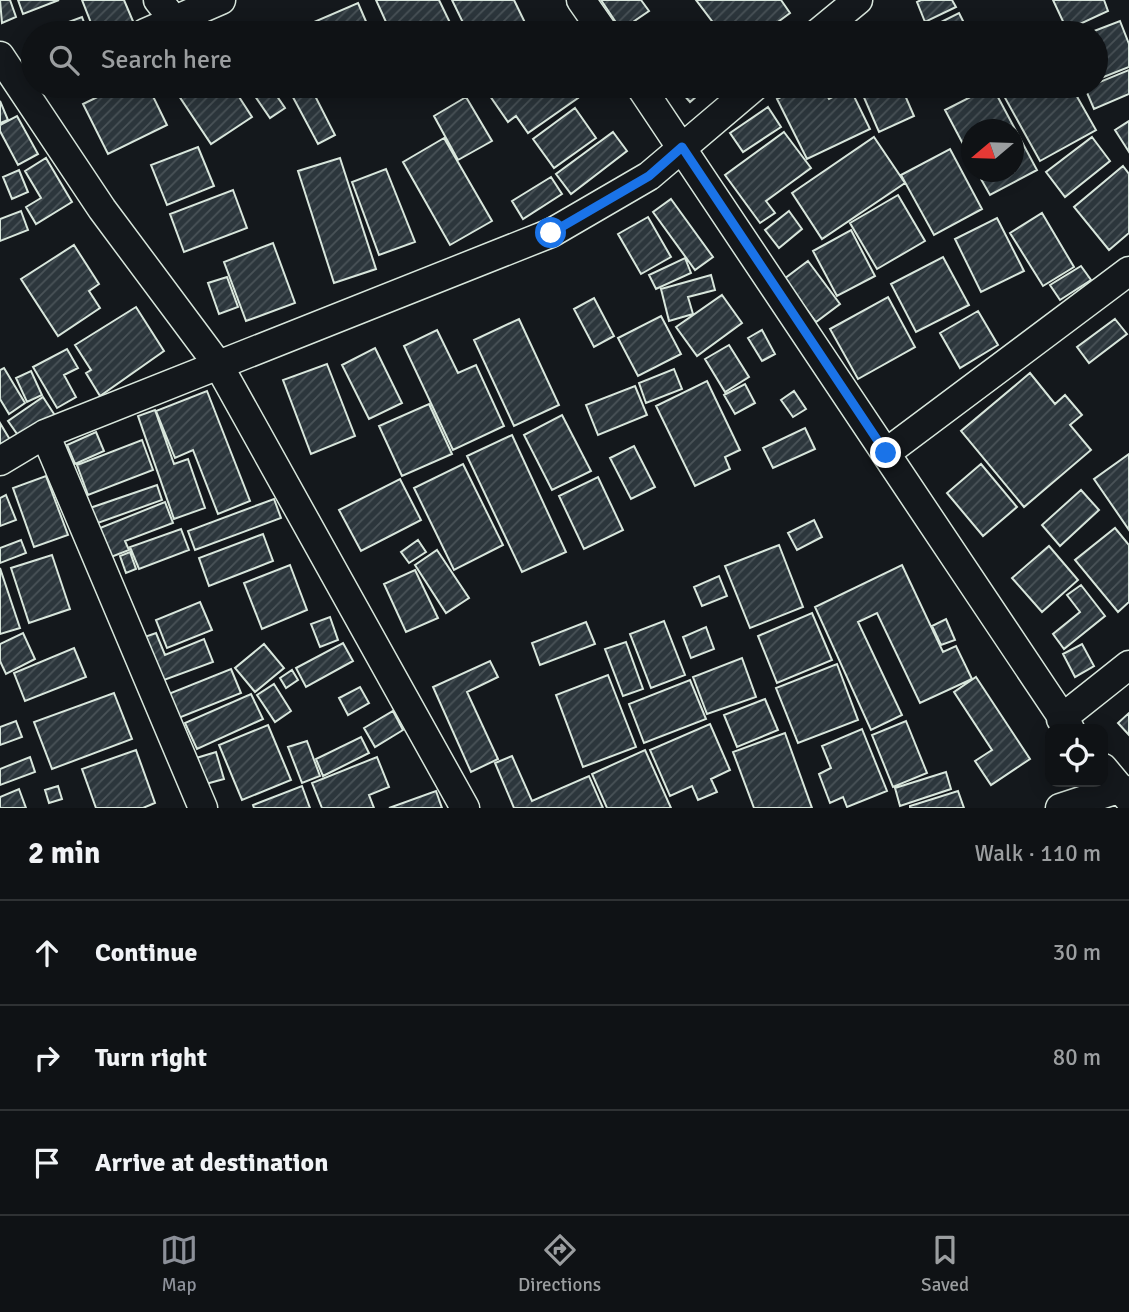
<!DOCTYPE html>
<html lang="en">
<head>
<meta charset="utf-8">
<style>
	:root { --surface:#0f1215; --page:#181b1e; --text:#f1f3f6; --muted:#9b9ea0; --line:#2f3234; --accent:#8c9099 }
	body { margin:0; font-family:Signika,sans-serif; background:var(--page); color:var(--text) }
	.controls { position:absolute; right:21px; bottom:21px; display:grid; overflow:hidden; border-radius:14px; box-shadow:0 4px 18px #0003 }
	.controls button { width:63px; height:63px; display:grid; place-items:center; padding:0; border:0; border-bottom:2px solid var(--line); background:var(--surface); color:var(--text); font:35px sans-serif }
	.compass { position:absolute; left:961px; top:119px; width:63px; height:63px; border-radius:50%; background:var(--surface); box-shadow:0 4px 18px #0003; rotate:251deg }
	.stop { position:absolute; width:21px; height:21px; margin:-16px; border:5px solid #1a73e8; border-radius:50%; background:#fff }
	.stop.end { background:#1a73e8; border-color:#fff; box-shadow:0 2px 7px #0008 }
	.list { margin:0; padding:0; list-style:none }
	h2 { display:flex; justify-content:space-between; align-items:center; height:91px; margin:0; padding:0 28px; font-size:30px }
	h2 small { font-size:23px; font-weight:400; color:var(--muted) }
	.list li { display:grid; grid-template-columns:46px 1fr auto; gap:21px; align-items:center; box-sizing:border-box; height:105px; padding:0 28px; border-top:2px solid var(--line) }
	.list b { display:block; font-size:26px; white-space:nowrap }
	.list em { font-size:23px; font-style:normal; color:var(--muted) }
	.icon { flex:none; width:38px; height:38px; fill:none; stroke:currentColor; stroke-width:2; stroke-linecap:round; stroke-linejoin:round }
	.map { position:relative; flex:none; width:1129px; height:808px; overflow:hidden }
	.search { position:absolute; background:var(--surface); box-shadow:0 4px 18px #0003; left:21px; right:21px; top:21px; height:77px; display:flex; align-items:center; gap:18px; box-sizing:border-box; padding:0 24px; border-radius:38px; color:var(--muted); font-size:26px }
	.sheet { height:406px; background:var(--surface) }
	nav { display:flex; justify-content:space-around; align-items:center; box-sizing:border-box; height:98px; border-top:2px solid var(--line); background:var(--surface); font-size:19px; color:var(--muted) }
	nav a { display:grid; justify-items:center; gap:4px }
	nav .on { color:var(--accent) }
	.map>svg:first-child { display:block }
</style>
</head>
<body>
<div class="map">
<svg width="1129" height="808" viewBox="0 0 1129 808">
	<defs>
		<pattern id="building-hatch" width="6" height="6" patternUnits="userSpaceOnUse" patternTransform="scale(1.75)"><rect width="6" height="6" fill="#2c363c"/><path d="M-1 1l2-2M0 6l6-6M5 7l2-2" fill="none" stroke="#4a5358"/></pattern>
	</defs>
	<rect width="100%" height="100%" fill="#14181c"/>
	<path fill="url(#building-hatch)" stroke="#d8e6dc" stroke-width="2" d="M0,0H10L16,17L2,23Z
		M18,0H59L23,14Z
		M82,0H124L135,26L116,33H95Z
		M376,0H439L455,33H391Z
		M452,0H514L530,33H468Z
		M601,0H641L649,11L621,30Z
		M696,0H781L790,13L763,33H721Z
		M921,0H952L956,7L925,22L917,2Z
		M1053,0H1104L1108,11L1067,30Z
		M358,3L371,33H310L307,25Z
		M959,13L969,33H919Z
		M82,17L88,33H39Z
		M1120,21L1129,44V67L1096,80V33H1089Z
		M274,24L281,33H262Z
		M1129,70V94L1094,109L1085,88Z
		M120,86H148L167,125L108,154L83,104Z
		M195,86H232L252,117L211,144L179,96Z
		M248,86H270L285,108L270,118Z
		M287,86H310L335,135L318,144Z
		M506,86H569L578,98L528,133L516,116L508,122L490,96Z
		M676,86H702L705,89L690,102Z
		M803,86H822L829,99L850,88L870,129L807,159L777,99Z
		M859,86H901L914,116L879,132Z
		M942,86H967L947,96Z
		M992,86L1037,170L990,195L977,172H1014V130H972V161L945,110Z
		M1024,86H1071L1096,130L1040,161L1004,96Z
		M466,97L492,141L458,160L434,116Z
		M0,101L8,120L0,123Z
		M768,107L781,127L743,152L730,133Z
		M575,108L596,138L554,168L533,139Z
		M17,116L38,154L18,165L0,131V125Z
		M1129,121V152L1115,130Z
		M613,132L627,151L571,194L556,174Z
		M784,132L811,168L766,201L775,213L760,223L725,175Z
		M874,137L905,183L822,239L792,193Z
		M1092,137L1110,161L1065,197L1046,172Z
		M444,138L492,221L450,245L403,162Z
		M198,147L214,186L167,205L151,165Z
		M950,149L982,209L934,235L901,175Z
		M46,158L72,202L36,224L26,207L41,198L25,171Z
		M340,158L376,269L334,283L298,171Z
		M1123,166L1129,174V233L1109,250L1074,207Z
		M386,169L415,242L379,255L352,182Z
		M19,170L28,192L12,199L3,177Z
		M551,177L562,194L523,219L512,201Z
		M233,190L247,228L184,252L170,214Z
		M898,195L925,241L877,269L850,223Z
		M671,199L713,257L695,270L653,212Z
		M21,211L28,230L0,241V219Z
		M789,211L802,229L779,248L765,230Z
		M1042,213L1074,267L1043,286L1010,233Z
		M648,217L671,257L641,274L618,234Z
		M997,218L1024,271L981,292L955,239Z
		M851,230L875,276L837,296L813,251Z
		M273,243L295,303L246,321L224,262Z
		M74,245L99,284L89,291L100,308L58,336L21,279Z
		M943,257L969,305L916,332L891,284Z
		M685,258L691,273L656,289L649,275Z
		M808,261L840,304L816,322L784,279Z
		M1081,266L1091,280L1060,300L1050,285Z
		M711,275L715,290L688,297L693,314L669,321L661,289Z
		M227,277L238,307L219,314L208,283Z
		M722,295L742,323L697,356L676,327Z
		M888,297L915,347L858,379L830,329Z
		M594,298L614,336L594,347L574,309Z
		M136,307L164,351L100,396L86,373L91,370L75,345Z
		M978,311L998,345L960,368L940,333Z
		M661,316L681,354L638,376L618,338Z
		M519,319L559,405L514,426L474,340Z
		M1115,319L1127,334L1089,363L1077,347Z
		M437,330L458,373L476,365L504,426L453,450L404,346Z
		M762,330L775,354L762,361L748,338Z
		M729,345L749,377L725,392L705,359Z
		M375,348L402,403L369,419L342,365Z
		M67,349L78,368L64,375L76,397L57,408L33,367Z
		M327,364L355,436L311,454L283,380Z
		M4,368L25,403L9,414L0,399V370Z
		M674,369L682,389L646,403L639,383Z
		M31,371L42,395L27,402L16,378Z
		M1030,373L1055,404L1065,395L1082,415L1070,425L1091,450L1024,507L961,431Z
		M707,381L740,450L725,457L730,469L695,486L656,406Z
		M745,384L755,403L735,414L724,395Z
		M635,386L647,415L598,435L586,405Z
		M207,391L250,501L218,514L193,450L175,458L156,411Z
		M794,391L806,409L793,417L781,400Z
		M43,397L56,417L22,441L8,421Z
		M429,404L452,454L402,476L379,426Z
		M155,410L174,464L188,459L205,508L174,519L138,416Z
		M562,415L591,471L552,490L524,435Z
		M0,423L12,443L0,451Z
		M805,428L815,449L773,468L763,448Z
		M96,432L104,451L75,464L67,445Z
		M512,435L566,552L522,572L467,456Z
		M142,440L153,470L88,495L77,465Z
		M634,446L655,487L631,499L610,458Z
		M1129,454V530L1094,479Z
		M463,464L503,545L454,570L414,488Z
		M981,464L1017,507L983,536L947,493Z
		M46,476L68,535L34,547L13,488Z
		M598,477L623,530L584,549L559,496Z
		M400,479L421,520L361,551L339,510Z
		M157,485L162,500L95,524L90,508Z
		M1081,490L1099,510L1060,546L1042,525Z
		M6,495L16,520L0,526V498Z
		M274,499L281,518L195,550L188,531Z
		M165,502L173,523L125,541L129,550L106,559L95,530Z
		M814,520L822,537L797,550L788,533Z
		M1115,528L1129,545V602L1118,612L1075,560Z
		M181,529L189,550L139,569L130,547Z
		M263,534L273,561L209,586L199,558Z
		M21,540L26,553L0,563V548Z
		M418,540L426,552L409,563L401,552Z
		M779,545L803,607L750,628L725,566Z
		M1049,546L1078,580L1042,612L1012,578Z
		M437,550L469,598L446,613L415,565Z
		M130,552L136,569L126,573L120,556Z
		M52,555L70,609L29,623L11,568Z
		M290,565L307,610L262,629L244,583Z
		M902,565L943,652L956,646L972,679L920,703L877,613L858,622L902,715L871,730L815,607Z
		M0,568L20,628L0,634Z
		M415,570L438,618L406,632L384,584Z
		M719,576L727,596L702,606L694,587Z
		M1081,585L1105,616L1064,649L1053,634L1080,612L1067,595Z
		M200,602L212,630L167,648L156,620Z
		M812,613L832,660L777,683L758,636Z
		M330,617L338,640L320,647L311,624Z
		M946,619L955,640L941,645L932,626Z
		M664,621L685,675L651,688L630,634Z
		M586,622L595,644L540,665L532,643Z
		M706,627L714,649L691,658L683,637Z
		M23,633L35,659L6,674L0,661V644Z
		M156,633L165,655L204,639L213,662L153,684L136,640Z
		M626,642L643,689L623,696L605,649Z
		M343,643L353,661L306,687L296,668Z
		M264,644L284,668L255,692L235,668Z
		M1082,644L1094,666L1075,677L1063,654Z
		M74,648L86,677L25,701L14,673Z
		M742,658L756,697L707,714L693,677Z
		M490,661L498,677L467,692L498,759L471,772L433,687Z
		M837,664L858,720L798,743L776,688Z
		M231,669L241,693L171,721L161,697Z
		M292,670L298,680L286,688L280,678Z
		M608,675L636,747L583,767L556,695Z
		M976,677L1030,759L991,785L975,761L992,750L954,692Z
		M690,680L706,719L644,743L629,704Z
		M274,684L291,711L275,722L257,695Z
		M360,687L369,703L348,715L339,698Z
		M114,693L132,739L52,769L34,722Z
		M251,694L263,719L197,749L185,723Z
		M765,699L778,730L737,747L724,715Z
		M393,711L403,730L375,747L364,728Z
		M1129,713V735L1118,723Z
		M16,721L22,737L0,745V727Z
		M906,721L927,773L893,787L872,735Z
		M710,724L730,770L711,779L717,792L698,800L692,786L670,796L650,750Z
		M268,725L291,780L242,800L219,745Z
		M862,729L887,791L847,807L843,797L830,803L819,774L831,768L822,746Z
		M785,733L812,808H754L733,752Z
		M361,737L369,753L323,776L316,759Z
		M307,741L320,776L302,783L288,747Z
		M136,750L155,803L143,808H96L82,769Z
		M645,750L671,808H607L592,774Z
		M216,752L224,779L202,785L193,759Z
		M512,756L532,801L589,776L603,808H514L495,763Z
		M30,757L35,772L0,785V769Z
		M377,757L389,787L369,795L374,808H322L312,783Z
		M946,772L951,789L900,806L895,788Z
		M58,786L62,799L49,803L45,790Z
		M302,786L310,808H254L253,805Z
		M19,789L26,808H0V797Z
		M436,791L442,808H389Z
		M958,791L964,808H910V806Z"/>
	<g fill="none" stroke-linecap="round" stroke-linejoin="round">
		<g stroke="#d8e6dc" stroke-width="31">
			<path id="street" d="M158,0L174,20
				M581,0L604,33
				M145,33L221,0
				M818,33L858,0
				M0,56L102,209L219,366L465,808
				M640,86L1070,729
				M45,434L203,808
				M886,453L1129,271
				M0,461L45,434L551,233L649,176L755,86
				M1061,719L1129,665
				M1103,768L1129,799
				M1060,808L1121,788"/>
		</g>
		<use href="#street" stroke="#14181c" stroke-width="28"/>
	</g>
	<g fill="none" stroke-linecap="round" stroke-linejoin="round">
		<path stroke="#1a73e8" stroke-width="9" d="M551,233L649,176L682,147L886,453"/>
	</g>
</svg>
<div class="controls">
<button><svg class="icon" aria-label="locate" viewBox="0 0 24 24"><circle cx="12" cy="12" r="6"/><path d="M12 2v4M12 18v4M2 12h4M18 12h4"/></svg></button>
</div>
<svg class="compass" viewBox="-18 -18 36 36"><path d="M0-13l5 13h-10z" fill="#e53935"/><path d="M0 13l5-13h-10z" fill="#9b9ea0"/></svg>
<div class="stop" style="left:551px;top:233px"></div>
<div class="stop end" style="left:886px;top:453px"></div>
<div class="search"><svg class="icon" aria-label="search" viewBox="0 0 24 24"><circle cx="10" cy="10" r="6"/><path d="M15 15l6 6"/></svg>Search here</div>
</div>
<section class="sheet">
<h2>2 min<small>Walk · 110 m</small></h2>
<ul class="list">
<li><svg class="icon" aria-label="ahead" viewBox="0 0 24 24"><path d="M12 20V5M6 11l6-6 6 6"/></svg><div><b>Continue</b></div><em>30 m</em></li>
<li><svg class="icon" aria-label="right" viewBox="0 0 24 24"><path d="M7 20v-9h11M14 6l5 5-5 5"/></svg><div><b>Turn right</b></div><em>80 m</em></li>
<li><svg class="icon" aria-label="arrive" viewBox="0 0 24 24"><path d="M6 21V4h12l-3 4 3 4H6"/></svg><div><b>Arrive at destination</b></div></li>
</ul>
</section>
<nav>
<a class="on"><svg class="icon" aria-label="map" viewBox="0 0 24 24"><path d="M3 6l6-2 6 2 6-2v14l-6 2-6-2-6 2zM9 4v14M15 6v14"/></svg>Map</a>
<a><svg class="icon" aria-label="directions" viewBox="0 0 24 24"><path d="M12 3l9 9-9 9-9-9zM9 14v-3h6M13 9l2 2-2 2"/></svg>Directions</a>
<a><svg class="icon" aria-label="saved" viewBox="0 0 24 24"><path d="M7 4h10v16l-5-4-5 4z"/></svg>Saved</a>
</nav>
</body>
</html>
